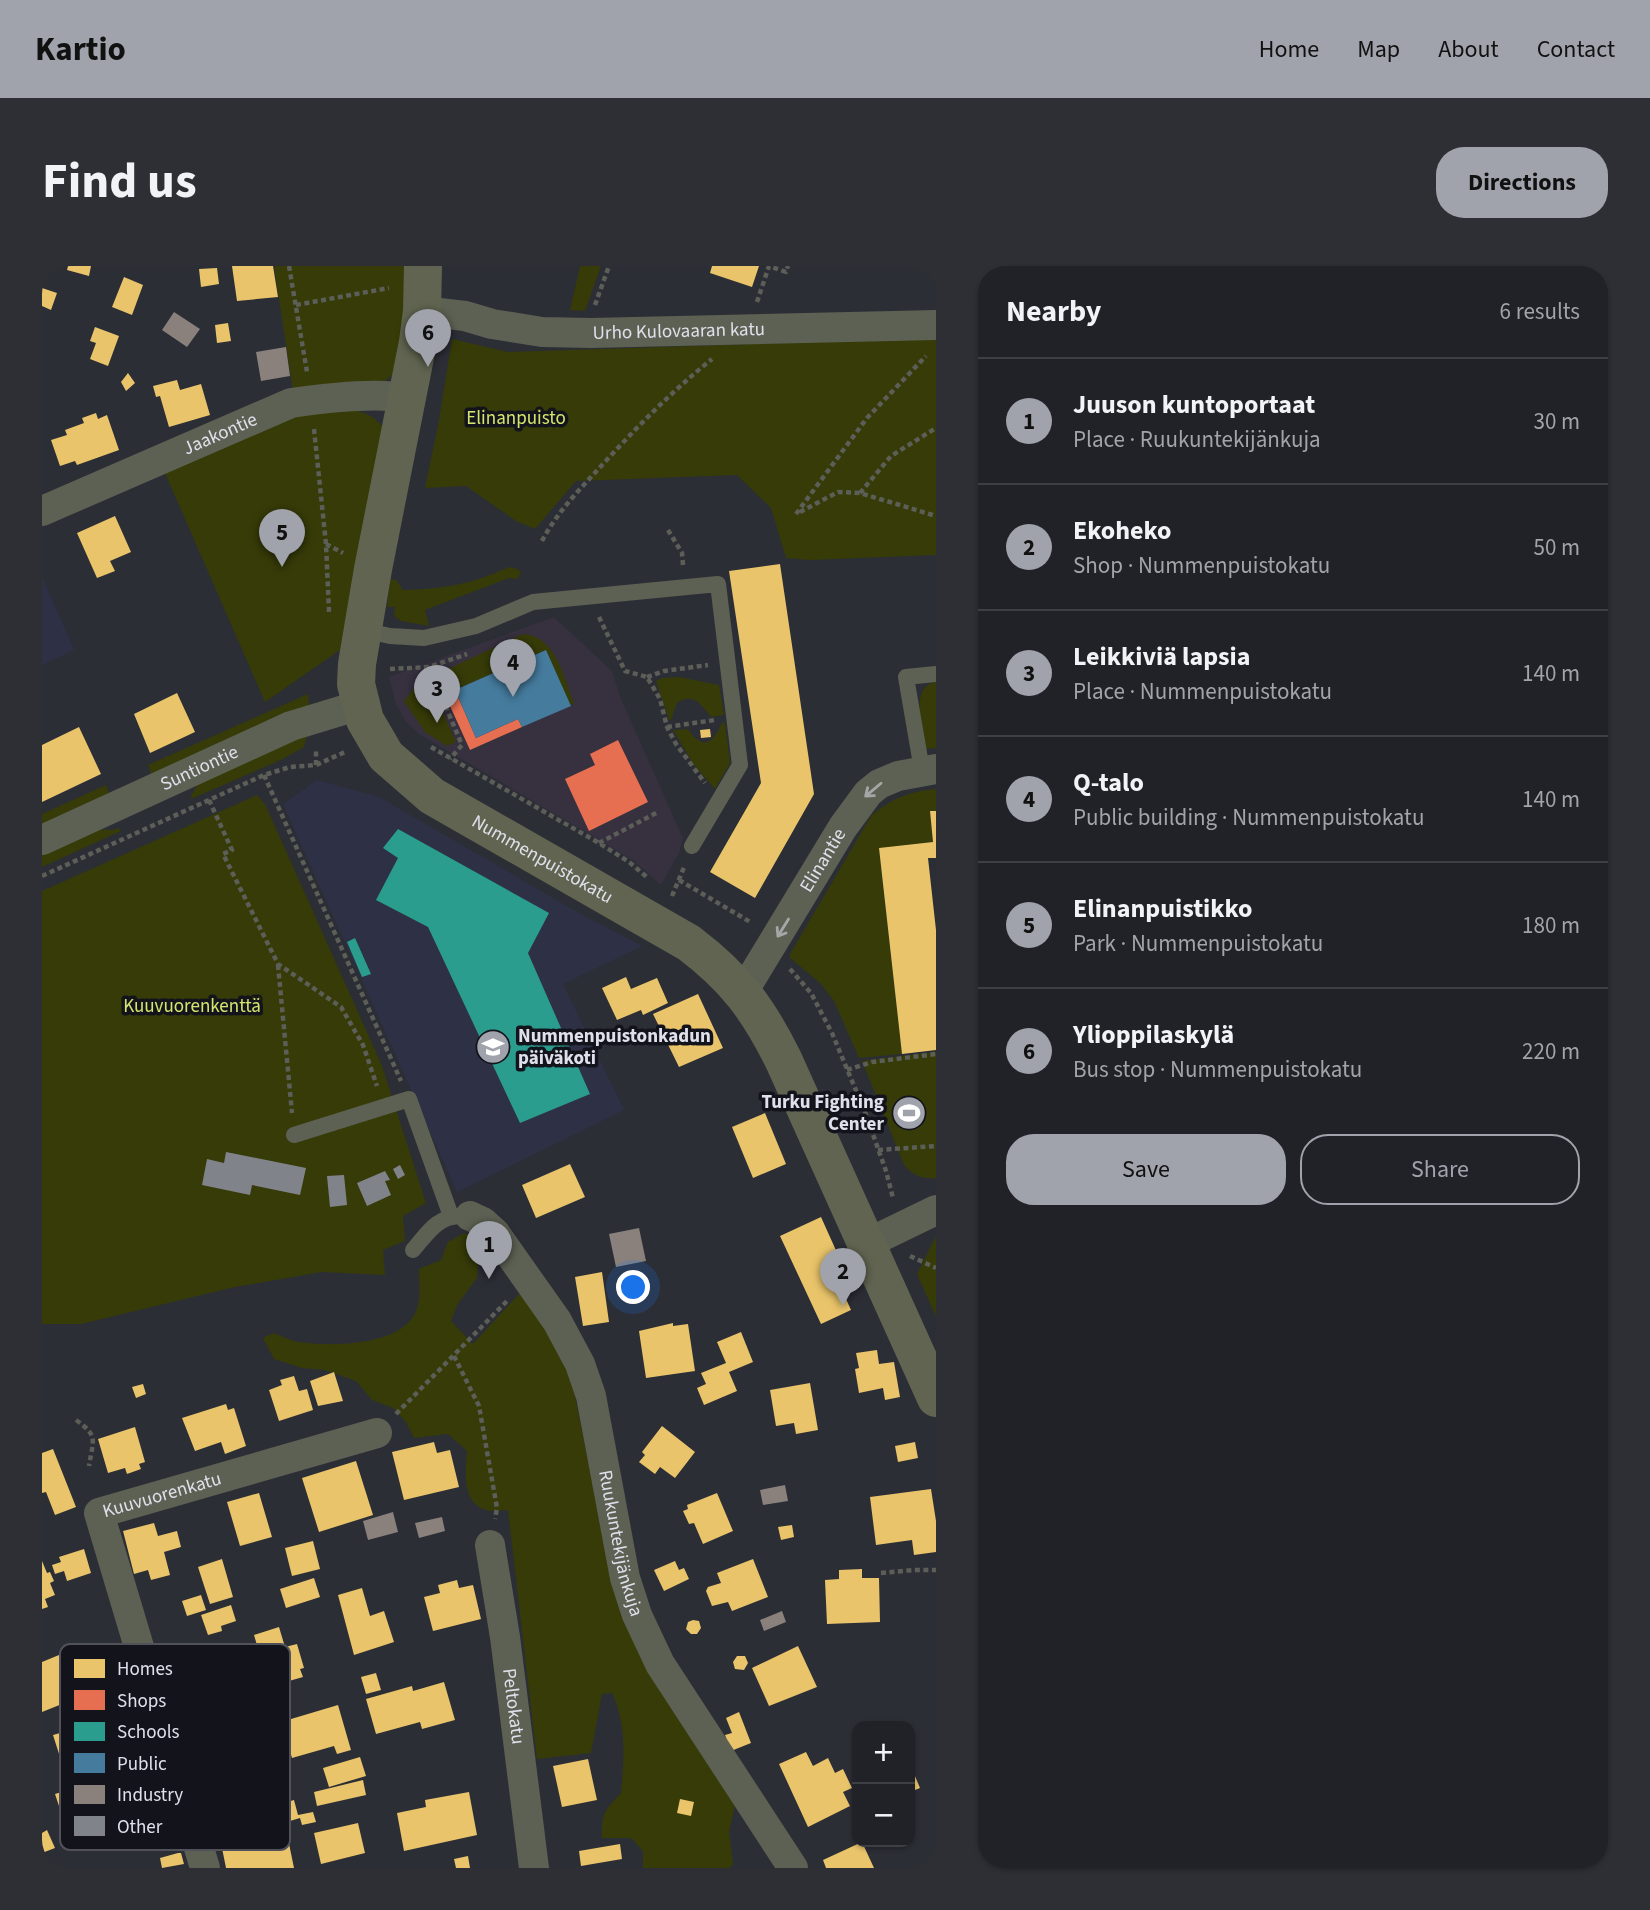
<!DOCTYPE html>
<html lang="en">
<head>
<meta charset="utf-8">
<style>
	:root { --surface:#212228; --page:#2d2f34; --text:#f1f3f6; --muted:#a2a4a8; --line:#3e3f45; --accent:#a0a2ac }
	body { margin:0; font-family:"Source Sans 3",sans-serif; background:var(--page); color:var(--text) }
	.controls { position:absolute; right:21px; bottom:21px; display:grid; overflow:hidden; border-radius:14px; box-shadow:0 2px 5px #0004 }
	.controls button { width:63px; height:63px; display:grid; place-items:center; padding:0; border:0; border-bottom:2px solid var(--line); background:var(--surface); color:var(--text); font:35px sans-serif }
	.you { position:absolute; left:592px; top:1022px; width:24px; height:24px; margin:-18px; border:5px solid #fff; border-radius:50%; background:#1a73e8; box-shadow:0 0 0 10px #1a73e833 }
	.badge { display:grid; place-items:center; width:46px; height:46px; border-radius:50%; background:var(--accent); color:#111; font-size:23px; font-weight:700 }
	.pin { position:absolute; translate:-50% -58px; filter:drop-shadow(0 2px 4px #0008) }
	.pin::after { content:''; position:absolute; top:37px; width:24px; height:21px; background:inherit; clip-path:polygon(0 0,100% 0,50% 100%) }
	.list { margin:0; padding:0; list-style:none }
	h2 { display:flex; justify-content:space-between; align-items:center; height:91px; margin:0; padding:0 28px; font-size:30px }
	h2 small { font-size:23px; font-weight:400; color:var(--muted) }
	.list li { display:grid; grid-template-columns:46px 1fr auto; gap:21px; align-items:center; box-sizing:border-box; height:126px; padding:0 28px; border-top:2px solid var(--line) }
	.list b { display:block; font-size:26px; white-space:nowrap }
	.list p { margin:0; font-size:23px; white-space:nowrap; color:var(--muted) }
	.list em { font-size:23px; font-style:normal; color:var(--muted) }
	.actions { display:flex; gap:14px; padding:21px 28px }
	.actions a { flex:1; padding:16px 0; border:2px solid var(--accent); border-radius:28px; text-align:center; font-size:24px; color:var(--accent) }
	.actions .main { background:var(--accent); color:#111 }
	.map { position:relative; flex:none; width:894px; height:1602px; overflow:hidden; border-radius:28px }
	header { display:flex; align-items:center; gap:42px; box-sizing:border-box; height:98px; padding:0 35px; background:var(--accent); color:#111 }
	header strong { font-size:33px }
	nav { display:flex; gap:38px; margin-inline-start:auto; font-size:24px }
	.intro { display:flex; align-items:center; justify-content:space-between; box-sizing:border-box; height:168px; padding:0 42px }
	h1 { margin:0; font-size:49px }
	.button { padding:18px 32px; border-radius:28px; background:var(--accent); color:#111; font-size:24px; font-weight:700 }
	main { display:flex; gap:42px; padding:0 42px }
	aside { flex:1; background:var(--surface); border-radius:28px; box-shadow:0 2px 5px #0004 }
	.map>svg:first-child { display:block }
</style>
</head>
<body>
<header>
<strong>Kartio</strong>
<nav><a>Home</a><a>Map</a><a>About</a><a>Contact</a></nav>
</header>
<div class="intro"><h1>Find us</h1><a class="button">Directions</a></div>
<main>
<div class="map">
<svg width="894" height="1602" viewBox="0 0 894 1602">
	<rect width="100%" height="100%" fill="#2c2e36"/>
	<path fill="#36303f" d="M512,351L570,405L579,433L641,572L637,587L619,619L591,594L377,468L364,456L354,438L347,411Z"/>
	<path fill="#2e3145" d="M0,311L32,384L0,399Z
		M275,514L337,531L544,651L600,680L521,718L582,844L415,926L241,538Z"/>
	<path fill="#363b08" d="M232,0H365L362,60L351,108L342,116L251,125Z
		M538,0H559L543,45L528,44Z
		M894,72V289L768,294L744,292L729,242L695,209L534,215L493,263L474,255L424,220L383,222L397,154L410,73L466,86Z
		M305,143C321,145 331,149 342,162L298,384L223,436L123,207L248,148Z
		M467,301L476,303L479,307L475,313L467,312L383,344L387,360L359,355L352,350L353,341H345L348,313L354,314L361,324C401,323 431,318 467,301Z
		M481,368C514,370 521,410 532,437L528,439L504,384L413,424L404,404Z
		M637,411L677,419L682,449L669,451C659,439 652,426 635,437L629,454H627L614,415L620,412Z
		M386,412L414,476L405,480L383,466L362,435L375,418Z
		M894,416V482L883,483C881,464 867,419 894,416Z
		M266,428L267,439L264,441L110,510L106,499Z
		M680,457H683L688,497L673,523L652,499L631,464L646,463C661,484 670,479 680,457Z
		M266,466L262,481L241,493L149,533V530L157,516Z
		M64,519L68,530L0,560V548Z
		M894,523V545L888,546L891,576L837,583L860,788L817,792L792,735L778,717L748,692V688L829,550C851,532 865,526 894,523Z
		M215,529L223,538L340,800L384,937L361,950L363,975L341,984L343,1009L280,1006L193,1021L39,1058H0V625Z
		M77,562L79,565L0,601V585L51,563L69,564Z
		M894,786V912C879,913 872,910 862,899L820,795Z
		M422,967L435,971L437,993L435,1012L415,1039L409,1055L431,1078L477,1028L509,1062L530,1115L569,1311L693,1539L687,1566L691,1598L688,1602H601V1585L589,1572H560C559,1549 563,1543 579,1527C582,1493 585,1458 570,1427L560,1428L549,1487L495,1493L466,1244C461,1244 454,1245 449,1245C419,1241 423,1207 425,1185L406,1168L372,1172L364,1156L351,1142L330,1134L314,1115L283,1104L260,1102L232,1093L221,1072L231,1067C238,1069 245,1073 252,1075C283,1081 351,1081 371,1051C380,1038 377,1018 377,1003L399,994L406,976Z
		M894,970V1051L875,1008Z"/>
	<path fill="#e9c46a" d="M26,0H49L47,10L25,4Z
		M190,0H231L236,31L195,35Z
		M670,0H717L710,21L668,7Z
		M175,2L177,18L159,21L157,3Z
		M82,11L101,19L90,49L70,41Z
		M0,22L15,27L9,44L0,40Z
		M186,57L189,75L175,77L173,59Z
		M53,61L77,70L66,100L48,93L54,77L48,75Z
		M86,107L93,117L84,125L79,116Z
		M135,114L138,124L159,118L168,149L127,161L118,130L114,131L111,120Z
		M54,147L56,153L65,149L77,184L35,199L33,195L18,200L9,174L25,169L23,164L42,157L40,152Z
		M73,250L89,286L68,295L73,305L55,312L35,267Z
		M738,298L772,528L713,632L668,606L719,517L687,305Z
		M135,427L153,466L108,487L92,448Z
		M37,461L59,508L0,536V479Z
		M668,463L669,471L659,472L658,464Z
		M888,545H894V592H886L894,664V784L860,788L837,582L891,576Z
		M584,711L589,723L615,712L626,737L601,749L599,744L575,754L560,722Z
		M656,728L681,782L637,801L611,748Z
		M723,847L744,898L711,912L690,861Z
		M528,898L543,931L494,952L480,919Z
		M779,951L810,1020L800,1024L809,1044L779,1058L738,970Z
		M560,1006L567,1056L541,1060L533,1011Z
		M631,1057V1060L646,1058L653,1105L604,1112L597,1065Z
		M699,1066L711,1096L687,1106L695,1125L662,1139L655,1122L664,1118L659,1107L684,1097L675,1076Z
		M835,1084L837,1098L852,1096L858,1131L843,1134L841,1122L817,1127L813,1103L817,1102L814,1087Z
		M292,1106L301,1135L276,1140L268,1115Z
		M252,1110L257,1125L265,1123L271,1144L237,1155L227,1124L240,1119L238,1114Z
		M768,1117L776,1164L754,1168L752,1157L734,1160L728,1124Z
		M101,1118L104,1128L94,1132L90,1121Z
		M184,1138L186,1144L192,1142L204,1180L183,1188L179,1176L153,1185L140,1152Z
		M620,1160L653,1186L633,1212L618,1201L613,1208L597,1196L603,1189L600,1186Z
		M93,1161L103,1196L97,1198L99,1203L85,1208L83,1202L66,1207L56,1173Z
		M392,1176L395,1187L408,1184L417,1221L362,1234L350,1186Z
		M873,1176L876,1192L856,1196L853,1180Z
		M11,1183L34,1241L13,1249L4,1226L0,1227V1187Z
		M314,1195L331,1249L277,1266L260,1212Z
		M889,1223L894,1255V1286L872,1289L870,1274L834,1279L828,1231Z
		M217,1227L230,1271L198,1280L185,1236Z
		M675,1227L691,1265L661,1278L652,1257L647,1258L641,1245L646,1243L645,1239Z
		M112,1257L116,1270L135,1265L139,1281L122,1286L128,1309L109,1314L106,1304L92,1308L81,1265Z
		M750,1259L752,1271L739,1274L736,1261Z
		M271,1275L278,1303L250,1310L243,1282Z
		M42,1283L49,1307L25,1315L22,1305L13,1308L10,1299L19,1296L17,1291Z
		M180,1293L191,1331L168,1338L156,1301Z
		M711,1293L726,1331L690,1345L686,1336L670,1340L664,1325L666,1321L679,1317L675,1307Z
		M0,1295L5,1307L8,1306L12,1315L8,1317L13,1329L3,1333L6,1341L0,1343Z
		M633,1295L637,1304L642,1302L647,1313L622,1325L612,1304Z
		M820,1303V1312H837L838,1356L785,1358L783,1314L797,1313V1304Z
		M272,1312L278,1331L244,1342L238,1323Z
		M415,1314L417,1322L431,1319L439,1353L391,1365L382,1331L398,1327L396,1319Z
		M320,1322L328,1350L342,1345L352,1376L312,1389L296,1329Z
		M159,1329L164,1344L145,1350L140,1335Z
		M189,1339L194,1355L179,1360L180,1365L166,1369L159,1349Z
		M651,1354L657,1355L659,1362L655,1368H649L644,1363L646,1356Z
		M237,1361L243,1381L255,1378L262,1402L258,1403L261,1411L240,1417L237,1410L225,1413L212,1369Z
		M756,1380L775,1421L727,1440L710,1402Z
		M17,1389L35,1432L0,1446V1396Z
		M695,1390H703L706,1397L702,1404L693,1403L691,1396Z
		M334,1407L339,1424L324,1428L319,1411Z
		M402,1416L413,1454L380,1463L378,1456L334,1468L324,1433L370,1420L371,1425Z
		M296,1439L309,1484L295,1488L292,1480L250,1492L239,1456Z
		M697,1446L709,1477L689,1485L683,1469L690,1467L684,1452Z
		M50,1458L55,1476L97,1463L108,1497L63,1511L61,1505L26,1516L11,1469Z
		M764,1486L771,1500L786,1492L793,1507L801,1503L810,1522L801,1526L808,1540L766,1561L737,1498Z
		M318,1491L324,1510L287,1521L281,1502Z
		M546,1493L555,1534L520,1541L511,1500Z
		M870,1503L878,1522L868,1526V1504Z
		M321,1514L324,1529L275,1540L272,1526Z
		M36,1521L39,1534L17,1540L13,1528Z
		M427,1526L435,1569L362,1585L355,1547L384,1541L383,1534Z
		M638,1533L652,1536L649,1550L635,1547Z
		M252,1534L256,1549L271,1546L274,1556L260,1559L258,1552L221,1563L215,1545Z
		M316,1557L323,1587L279,1598L272,1567Z
		M5,1564L13,1582L0,1587V1567Z
		M222,1567L223,1573L245,1568L252,1602H184L180,1582L201,1578L199,1572Z
		M820,1576L832,1602H784L781,1594Z
		M578,1578L580,1593L539,1600L537,1585Z
		M136,1587H139L142,1598L120,1602L118,1592Z
		M426,1590L428,1602H414L412,1593Z"/>
	<path fill="#e76f51" d="M413,424L434,472L476,453L480,461L428,484L403,429Z
		M576,474L606,536L547,565L523,513L553,499L548,488Z"/>
	<path fill="#2a9d8f" d="M356,563L507,647L486,687L548,828L478,857L386,661L334,634L356,592L341,582Z
		M313,672L329,708L320,711L305,676Z"/>
	<path fill="#457b9d" d="M504,384L529,440L480,461L476,453L434,472L413,424Z"/>
	<path fill="#8a817c" d="M132,46L158,63L145,81L120,64Z
		M244,81L248,110L219,115L214,86Z
		M597,962L604,995L574,1001L567,968Z
		M743,1219L746,1235L721,1239L718,1224Z
		M351,1246L356,1266L326,1274L321,1255Z
		M400,1251L403,1265L377,1272L373,1257Z
		M740,1345L744,1356L722,1365L718,1354Z"/>
	<path fill="#81838a" d="M184,886L264,902L258,929L210,919L208,929L160,919L165,893L182,897Z
		M358,899L363,909L356,913L351,903Z
		M343,905L348,914L343,915L349,929L325,940L315,917Z
		M302,909L305,939L288,941L285,910Z"/>
	<g fill="none" stroke-linecap="round" stroke-linejoin="round">
		<path stroke="#5c5e58" stroke-width="4.5" stroke-dasharray="5 3.5" stroke-linecap="butt" d="M247,0L265,106
			M715,36L727,0L744,6L746,0
			M254,39L347,22
			M553,39L567,0
			M272,163L284,278L287,346
			M818,227L849,190L894,162
			M758,246L796,226L818,227L894,250
			M754,248L825,152L884,90
			M626,264L640,287L641,299
			M500,275C515,246 539,222 561,198C595,161 630,125 670,93
			M284,278L301,287
			M557,351L583,405L605,411L618,433L625,461L634,478L663,517
			M387,401L420,479L408,493
			M348,403L387,401L425,388
			M605,411L622,405L666,399
			M625,461L673,454
			M389,481L557,577L587,596L606,612
			M274,499V482
			M222,509L359,815
			M167,534L190,584L181,588L236,698L299,741L321,779L335,820
			M557,577L616,546
			M0,610L222,509L248,501L274,499L303,486
			M637,614L710,657
			M630,630L643,599
			M236,699L250,847
			M748,703L769,727L790,767L823,846L844,905L851,932
			M805,804L830,796L894,788
			M836,884L894,880
			M868,990L894,1002
			M412,1090L437,1140L455,1242L453,1253
			M354,1148L465,1035
			M34,1154C57,1170 51,1174 47,1200
			M839,1307L871,1304H894"/>
		<path stroke="#5d6153" stroke-width="16" d="M321,364L348,370L382,372L434,360L491,336L676,318L698,499L650,580
			M880,504L864,411L894,408
			M252,869L367,833L409,950
			M371,984C385,968 395,950 419,950"/>
		<g stroke="#5d6153" stroke-width="30">
			<path id="s1" d="M380,45L423,50L450,58L500,66L549,67L894,59"/>
			<path id="s2" d="M0,245L249,137C283,132 331,126 366,132"/>
			<path id="s3" d="M0,574L249,460L318,439"/>
			<path id="s4" d="M701,726L801,561L826,527L837,518L856,510L894,503"/>
			<path id="s5" d="M428,950L441,956L453,967L515,1055L538,1098L549,1130L583,1312L595,1349L618,1398L751,1602"/>
			<path d="M824,978L894,944"/>
			<path id="s6" d="M448,1279L463,1371L492,1602"/>
			<path id="s7" d="M163,1602L57,1247L335,1167"/>
		</g>
		<path stroke="#606450" stroke-width="38" id="s8" d="M381,0L380,45L376,76L331,303L315,398L314,418L323,454L344,490L390,530L647,677C693,712 715,741 741,793L894,1132"/>
	</g>
	<defs><path id="oneway-shaft" d="M-6 0H5M1.5-3L5.5 0L1.5 3" fill="none" stroke-width="1.6" stroke-linecap="round" stroke-linejoin="round" transform="scale(1.75)"/></defs>
	<g stroke="#a4a7a7">
		<use href="#oneway-shaft" transform="translate(831 524) rotate(140)"/>
		<use href="#oneway-shaft" transform="translate(741 662) rotate(122)"/>
	</g>
	<defs>
		<g id="school-disc" transform="scale(1.75)"><circle r="9.5" fill="#a0a2ac" stroke="#13141b"/><path d="M0-5L7-2L0 1L-7-2ZM-4 1L0 2.5L4 1V4Q0 6-4 4Z" fill="#fff"/></g>
		<g id="stadium-disc" transform="scale(1.75)"><circle r="9.5" fill="#a0a2ac" stroke="#13141b"/><path d="M0-5a6.5 5 0 1 0 0 10a6.5 5 0 1 0 0-10ZM-3.5-1.8h7v3.6h-7Z" fill="#fff"/></g>
	</defs>
	<g fill-rule="evenodd">
		<use href="#school-disc" x="451" y="781"/>
		<use href="#stadium-disc" x="867" y="847"/>
	</g>
	<g text-anchor="middle" dominant-baseline="central" stroke-width="7" stroke-linejoin="round" paint-order="stroke">
		<g font-size="19" fill="#dfe0eb" stroke="#13141b">
			<text stroke="none"><textPath href="#s1" startOffset="259">Urho Kulovaaran katu</textPath></text>
			<text stroke="none"><textPath href="#s2" startOffset="194">Jaakontie</textPath></text>
			<text stroke="none"><textPath href="#s3" startOffset="173">Suntiontie</textPath></text>
			<text stroke="none"><textPath href="#s8" startOffset="691">Nummenpuistokatu</textPath></text>
			<text stroke="none"><textPath href="#s4" startOffset="154">Elinantie</textPath></text>
			<text stroke="none"><textPath href="#s7" startOffset="436">Kuuvuorenkatu</textPath></text>
			<text stroke="none"><textPath href="#s5" startOffset="371">Ruukuntekijänkuja</textPath></text>
			<text stroke="none"><textPath href="#s6" startOffset="163">Peltokatu</textPath></text>
		</g>
		<g font-size="19" fill="#d6e56d" stroke="#13141b">
			<text x="474" y="152">Elinanpuisto</text>
			<text x="150" y="740">Kuuvuorenkenttä</text>
		</g>
		<g font-size="19" font-weight="bold" fill="#dfe0eb" stroke="#13141b" text-anchor="start">
			<text x="476" y="770">Nummenpuistonkadun<tspan x="476" dy="22">päiväkoti</tspan></text>
			<text x="842" y="836" text-anchor="end">Turku Fighting<tspan x="842" dy="22">Center</tspan></text>
		</g>
	</g>
	<rect x="18" y="1378" width="230" height="206" rx="10" fill="#13141b" stroke="#505159" stroke-width="2"/>
	<rect x="32" y="1393" width="31" height="19" fill="#e9c46a"/>
	<rect x="32" y="1424" width="31" height="20" fill="#e76f51"/>
	<rect x="32" y="1456" width="31" height="19" fill="#2a9d8f"/>
	<rect x="32" y="1487" width="31" height="20" fill="#457b9d"/>
	<rect x="32" y="1519" width="31" height="19" fill="#8a817c"/>
	<rect x="32" y="1550" width="31" height="20" fill="#81838a"/>
	<g font-size="19" fill="#dfe0eb">
		<text x="75" y="1409">Homes</text>
		<text x="75" y="1441">Shops</text>
		<text x="75" y="1472">Schools</text>
		<text x="75" y="1504">Public</text>
		<text x="75" y="1535">Industry</text>
		<text x="75" y="1567">Other</text>
	</g>
</svg>
<div class="controls">
<button>+</button>
<button>−</button>
</div>
<div class="you"></div>
<div class="pin badge" style="left:447px;top:1013px">1</div>
<div class="pin badge" style="left:801px;top:1040px">2</div>
<div class="pin badge" style="left:395px;top:457px">3</div>
<div class="pin badge" style="left:471px;top:431px">4</div>
<div class="pin badge" style="left:240px;top:301px">5</div>
<div class="pin badge" style="left:386px;top:101px">6</div>
</div>
<aside>
<h2>Nearby<small>6 results</small></h2>
<ul class="list">
<li><span class="badge">1</span><div><b>Juuson kuntoportaat</b><p>Place · Ruukuntekijänkuja</p></div><em>30 m</em></li>
<li><span class="badge">2</span><div><b>Ekoheko</b><p>Shop · Nummenpuistokatu</p></div><em>50 m</em></li>
<li><span class="badge">3</span><div><b>Leikkiviä lapsia</b><p>Place · Nummenpuistokatu</p></div><em>140 m</em></li>
<li><span class="badge">4</span><div><b>Q-talo</b><p>Public building · Nummenpuistokatu</p></div><em>140 m</em></li>
<li><span class="badge">5</span><div><b>Elinanpuistikko</b><p>Park · Nummenpuistokatu</p></div><em>180 m</em></li>
<li><span class="badge">6</span><div><b>Ylioppilaskylä</b><p>Bus stop · Nummenpuistokatu</p></div><em>220 m</em></li>
</ul>
<div class="actions"><a class="main">Save</a><a>Share</a></div>
</aside>
</main>
</body>
</html>
